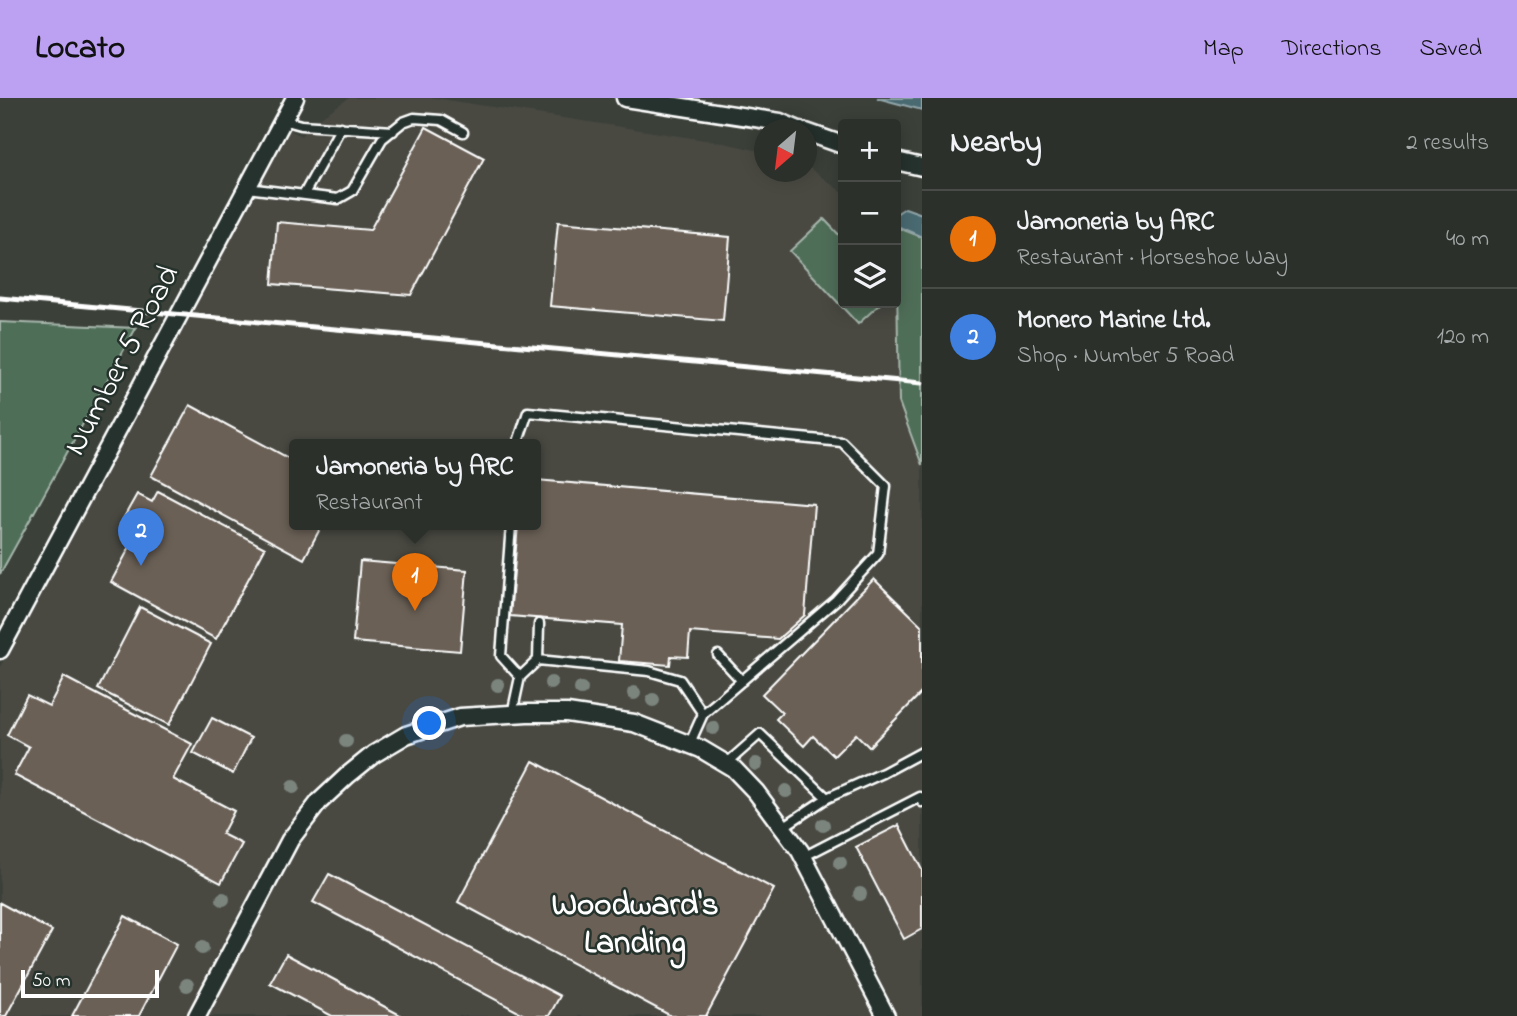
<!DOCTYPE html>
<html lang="en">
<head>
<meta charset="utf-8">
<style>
	:root { --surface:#2c302b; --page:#343833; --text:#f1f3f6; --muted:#a6a9a9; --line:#484b47; --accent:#bca0f2 }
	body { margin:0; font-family:"Indie Flower",sans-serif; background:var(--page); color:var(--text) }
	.controls { position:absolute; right:21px; top:21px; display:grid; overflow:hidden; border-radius:7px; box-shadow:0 4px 18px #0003 }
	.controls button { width:63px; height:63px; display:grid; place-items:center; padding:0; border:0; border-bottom:2px solid var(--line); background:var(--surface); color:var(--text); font:35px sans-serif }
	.compass { position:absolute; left:754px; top:21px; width:63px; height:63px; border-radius:50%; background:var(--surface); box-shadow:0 4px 18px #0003; rotate:208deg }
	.scale { position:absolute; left:21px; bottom:18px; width:138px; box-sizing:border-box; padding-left:7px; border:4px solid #fff; border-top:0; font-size:19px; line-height:24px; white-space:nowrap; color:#fff; -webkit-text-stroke:5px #26332d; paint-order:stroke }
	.you { position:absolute; left:430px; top:626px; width:24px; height:24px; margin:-18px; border:5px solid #fff; border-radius:50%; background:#1a73e8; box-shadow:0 0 0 10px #1a73e833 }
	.badge { display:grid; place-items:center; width:46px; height:46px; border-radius:50%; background:var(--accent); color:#fff; font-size:23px; font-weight:700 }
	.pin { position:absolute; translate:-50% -58px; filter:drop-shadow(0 2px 4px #0008) }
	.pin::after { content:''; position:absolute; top:37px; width:24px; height:21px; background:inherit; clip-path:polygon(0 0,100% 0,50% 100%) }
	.popup { position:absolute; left:289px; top:341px; width:252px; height:91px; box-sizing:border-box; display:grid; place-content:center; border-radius:7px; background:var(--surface); filter:drop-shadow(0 2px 5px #0005); font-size:23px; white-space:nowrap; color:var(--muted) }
	.popup b { font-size:26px; color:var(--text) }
	.popup::after { content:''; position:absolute; left:50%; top:100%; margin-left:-14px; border:14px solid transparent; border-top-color:var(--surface) }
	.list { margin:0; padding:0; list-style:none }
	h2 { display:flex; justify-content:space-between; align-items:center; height:91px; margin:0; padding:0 28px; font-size:30px }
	h2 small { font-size:23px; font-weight:400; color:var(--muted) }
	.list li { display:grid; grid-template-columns:46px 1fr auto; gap:21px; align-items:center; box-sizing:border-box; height:98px; padding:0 28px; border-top:2px solid var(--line) }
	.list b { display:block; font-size:26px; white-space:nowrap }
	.list p { margin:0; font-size:23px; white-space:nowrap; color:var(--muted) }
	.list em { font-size:23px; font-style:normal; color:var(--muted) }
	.icon { flex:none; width:38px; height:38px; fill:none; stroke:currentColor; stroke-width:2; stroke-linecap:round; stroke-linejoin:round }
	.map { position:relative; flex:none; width:922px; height:918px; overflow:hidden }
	header { display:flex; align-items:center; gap:42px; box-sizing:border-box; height:98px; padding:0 35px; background:var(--accent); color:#111 }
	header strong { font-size:33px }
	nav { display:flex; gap:38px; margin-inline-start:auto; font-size:24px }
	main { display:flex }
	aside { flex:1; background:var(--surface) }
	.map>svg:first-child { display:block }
</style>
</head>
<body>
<header>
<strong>Locato</strong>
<nav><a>Map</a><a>Directions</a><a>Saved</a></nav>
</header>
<main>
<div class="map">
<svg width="922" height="918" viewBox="0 0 922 918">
	<rect width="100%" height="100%" fill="#3b4039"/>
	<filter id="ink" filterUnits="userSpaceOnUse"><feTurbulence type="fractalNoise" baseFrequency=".0143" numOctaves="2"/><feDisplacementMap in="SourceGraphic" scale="14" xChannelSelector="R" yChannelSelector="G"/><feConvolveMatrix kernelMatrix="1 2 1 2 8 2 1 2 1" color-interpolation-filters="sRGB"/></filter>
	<g filter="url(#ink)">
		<path fill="#494a42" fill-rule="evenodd" d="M349,0H434L724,45L764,54V74H806L807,68L843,95V205H896V197L899,304L922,367V918H0V569L288,31L301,38L309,27ZM294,347H536V427H294Z"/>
		<path fill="#4f6e58" stroke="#a7b6ac" stroke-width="2" d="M824,121L843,141V205H881L858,226L790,153Z
			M896,129L922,139V367L899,304Z
			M0,224L136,230L0,476Z"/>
		<path fill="#4a6a71" stroke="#92a6aa" stroke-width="2" d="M877,0H922V12Z
			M905,110L922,116V139L897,128L896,116Z"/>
		<path fill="#6b6056" stroke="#fff" stroke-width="2" d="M426,29L484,60L411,197L272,186L277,124L370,132Z
			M558,124L730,139L723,223L550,208Z
			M190,307L294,363V427H322L304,461L151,378Z
			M536,382L814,406L805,517L778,541L690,534L688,559L671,558L670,567L619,563L622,527L510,518L518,427H536Z
			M158,393L265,450L216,541L111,484L140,430L123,421L137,396L152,404Z
			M360,463L467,472L460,553L353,544Z
			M874,481L922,528V594L869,649L856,636L834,658L813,638L804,648L776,621L782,615L762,596Z
			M140,509L211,546L169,627L98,591Z
			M64,579L192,646L173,681L234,713L222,736L242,746L221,785L14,677L29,649L7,637L27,597L49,608Z
			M212,620L251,640L233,676L193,655Z
			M533,663L774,791L706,918H671L458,804Z
			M899,727L922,772V831L904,841L856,749Z
			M329,776L560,898L549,918H526L313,804Z
			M0,805L52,833L6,918H0Z
			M125,818L177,846L139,918H72Z
			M286,856L402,918H332L270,885Z"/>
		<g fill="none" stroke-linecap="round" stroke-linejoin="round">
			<g stroke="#fff" stroke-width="13">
				<path id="lane" d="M283,22L301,27L393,33
					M247,90L338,101L352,93L382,41L403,24L414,20L441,22L463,34
					M304,96L341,29
					M517,347L528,314L842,344L886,388L878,456L836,502L703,616
					M511,427L501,558L520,579
					M718,557L742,583
					M538,562L539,526
					M512,616L520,579L538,562L649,573L680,582L703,616L689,647
					M726,666L760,636L827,700L783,729
					M827,700L883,675L922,654
					M803,759L920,699L922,704"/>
			</g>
			<g stroke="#fff" stroke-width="21">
				<path id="street" d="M625,0L780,24L799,32
					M806,34L843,47
					M896,63L922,69
					M0,552L295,0
					M197,918L290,742L319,704L348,677L374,656L406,637L460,619L527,615H567L634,625L701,651L733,670L756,694L800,753L886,918"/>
			</g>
			<use href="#lane" stroke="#26332d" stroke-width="8"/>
			<use href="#street" stroke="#26332d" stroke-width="16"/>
			<path stroke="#fff" stroke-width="5" d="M0,200L922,285"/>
		</g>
		<g fill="#7b857d">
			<circle cx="551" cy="585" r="7"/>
			<circle cx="498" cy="587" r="7"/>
			<circle cx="581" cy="591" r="7"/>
			<circle cx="634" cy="595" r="7"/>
			<circle cx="653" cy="602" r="7"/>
			<circle cx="713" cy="630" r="7"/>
			<circle cx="346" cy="643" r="7"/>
			<circle cx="756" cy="666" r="7"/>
			<circle cx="293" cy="689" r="7"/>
			<circle cx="786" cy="693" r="7"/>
			<circle cx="823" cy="727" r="7"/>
			<circle cx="840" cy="765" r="7"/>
			<circle cx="860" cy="796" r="7"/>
			<circle cx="223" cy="801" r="7"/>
			<circle cx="202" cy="850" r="7"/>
			<circle cx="187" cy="887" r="7"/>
		</g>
	</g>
	<g text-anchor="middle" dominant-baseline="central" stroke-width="5" stroke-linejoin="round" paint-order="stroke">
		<g font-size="32" fill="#fff" stroke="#26332d">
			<text transform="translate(123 263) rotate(-62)">Number 5 Road</text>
		</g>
		<g font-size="33" font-weight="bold" fill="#fff" stroke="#26332d">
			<text x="635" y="808">Woodward's<tspan x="635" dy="38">Landing</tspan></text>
		</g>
	</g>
</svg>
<div class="controls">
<button>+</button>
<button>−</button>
<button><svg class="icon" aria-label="layers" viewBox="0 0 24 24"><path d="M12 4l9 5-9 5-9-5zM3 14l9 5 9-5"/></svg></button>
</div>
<svg class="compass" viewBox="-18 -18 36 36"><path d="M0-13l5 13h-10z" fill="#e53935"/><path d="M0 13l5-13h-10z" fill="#a6a9a9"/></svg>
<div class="scale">50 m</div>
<div class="you"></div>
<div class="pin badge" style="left:415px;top:513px;background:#e8710a">1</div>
<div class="popup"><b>Jamoneria by ARC</b>Restaurant</div>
<div class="pin badge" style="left:141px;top:468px;background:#3f7fe0">2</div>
</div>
<aside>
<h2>Nearby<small>2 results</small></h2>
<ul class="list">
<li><span class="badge" style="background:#e8710a">1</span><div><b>Jamoneria by ARC</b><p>Restaurant · Horseshoe Way</p></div><em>40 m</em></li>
<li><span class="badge" style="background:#3f7fe0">2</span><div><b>Monero Marine Ltd.</b><p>Shop · Number 5 Road</p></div><em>120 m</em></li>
</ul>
</aside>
</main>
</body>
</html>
